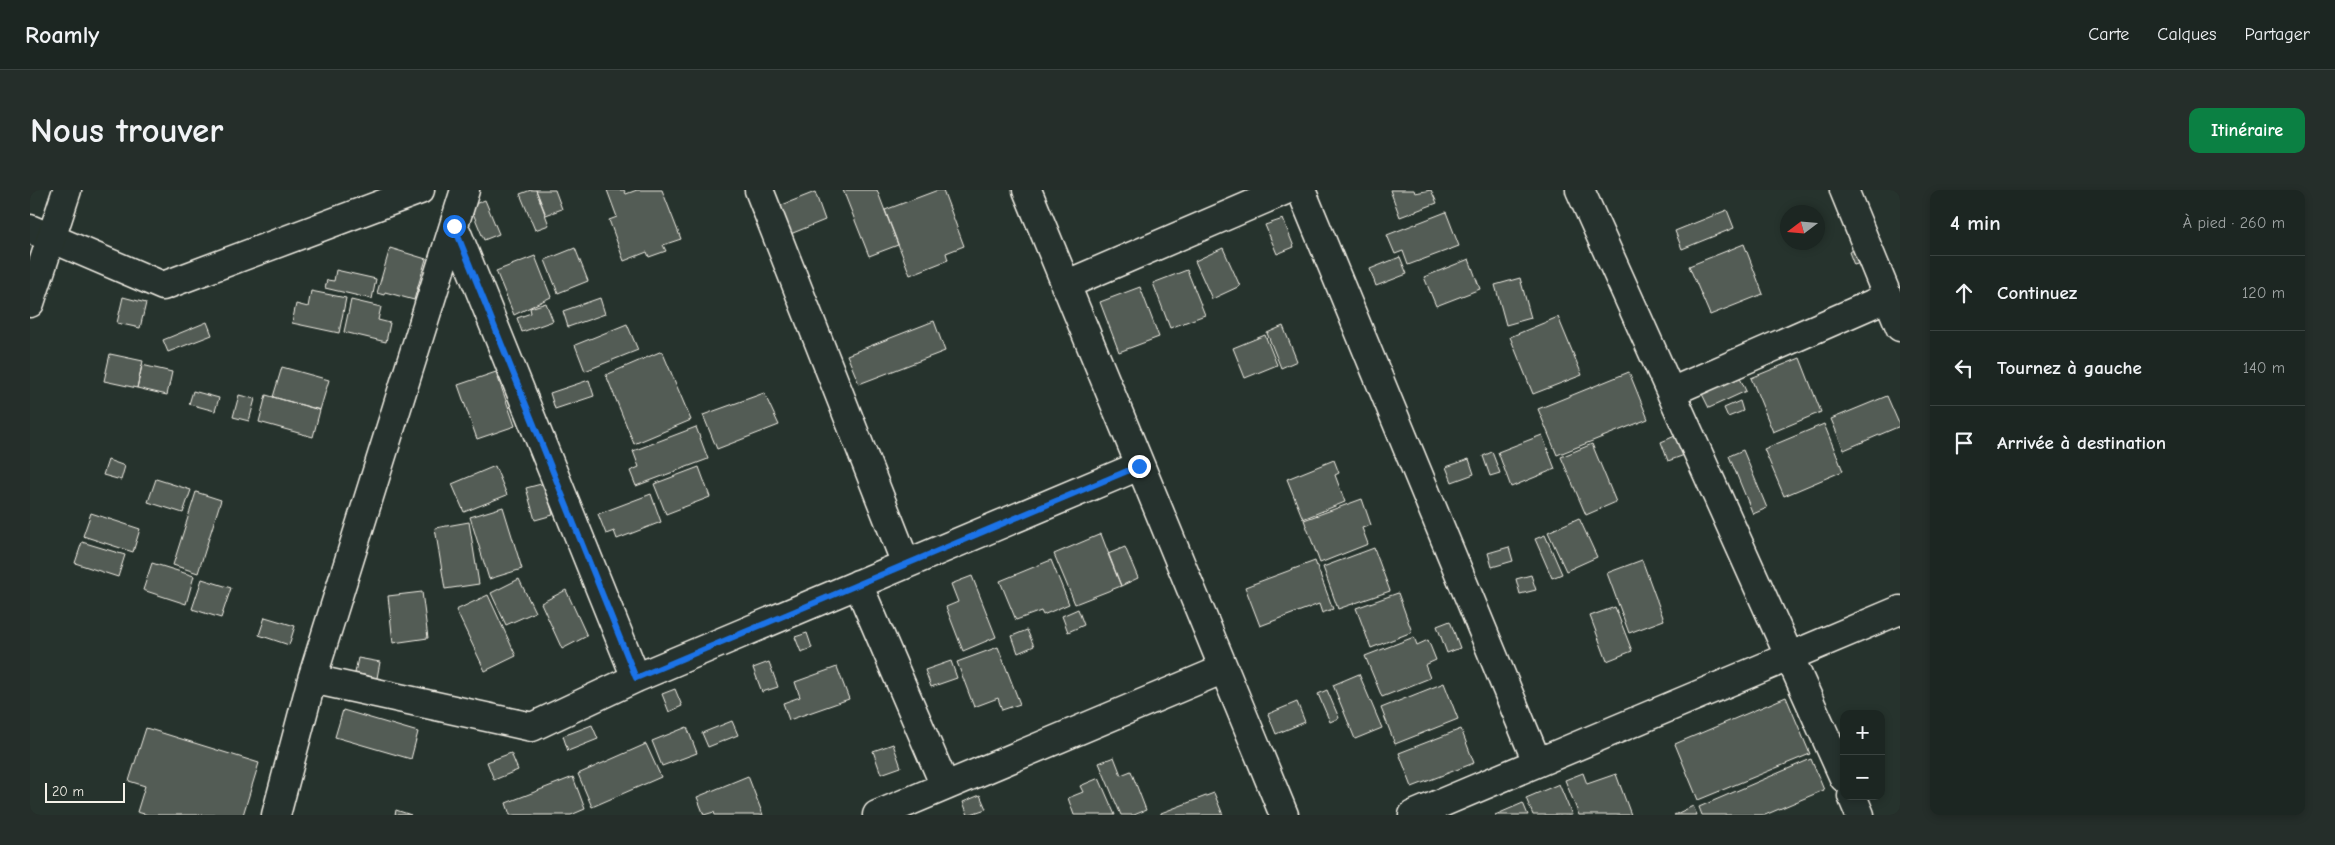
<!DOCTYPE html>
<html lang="fr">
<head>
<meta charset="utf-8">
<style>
	:root { --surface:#1c2622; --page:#252e2a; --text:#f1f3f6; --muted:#a0a5a5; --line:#3a4340; --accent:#0b8043 }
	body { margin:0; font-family:"Comic Neue",sans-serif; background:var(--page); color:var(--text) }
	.controls { position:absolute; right:15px; bottom:15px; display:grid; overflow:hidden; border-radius:10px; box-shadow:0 2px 8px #0003 }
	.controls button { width:45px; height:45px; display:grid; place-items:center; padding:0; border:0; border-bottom:1px solid var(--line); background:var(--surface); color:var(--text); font:25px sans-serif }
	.compass { position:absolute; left:1750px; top:15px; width:45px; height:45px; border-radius:50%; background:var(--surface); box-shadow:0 2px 8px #0003; rotate:254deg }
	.scale { position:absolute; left:15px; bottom:12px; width:80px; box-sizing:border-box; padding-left:5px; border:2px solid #f4f1e8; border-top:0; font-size:14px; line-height:18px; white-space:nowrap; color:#f4f1e8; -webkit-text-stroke:4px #26332d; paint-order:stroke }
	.stop { position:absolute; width:15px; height:15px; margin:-11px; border:4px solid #1a73e8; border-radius:50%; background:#fff }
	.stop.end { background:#1a73e8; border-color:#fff; box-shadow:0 1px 5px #0008 }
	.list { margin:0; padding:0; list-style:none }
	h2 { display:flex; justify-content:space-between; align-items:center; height:65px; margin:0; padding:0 20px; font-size:21px }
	h2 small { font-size:16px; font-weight:400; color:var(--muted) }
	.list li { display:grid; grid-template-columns:32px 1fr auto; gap:15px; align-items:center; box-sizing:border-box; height:75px; padding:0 20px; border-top:1px solid var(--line) }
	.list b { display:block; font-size:19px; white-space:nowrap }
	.list em { font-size:16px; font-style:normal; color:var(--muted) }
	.icon { flex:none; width:28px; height:28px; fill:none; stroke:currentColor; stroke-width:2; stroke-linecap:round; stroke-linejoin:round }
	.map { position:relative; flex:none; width:1870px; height:625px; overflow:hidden; border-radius:10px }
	header { display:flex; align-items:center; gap:30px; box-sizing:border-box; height:70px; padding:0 25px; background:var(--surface); border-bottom:1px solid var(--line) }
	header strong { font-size:24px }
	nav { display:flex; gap:28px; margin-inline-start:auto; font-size:18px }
	.intro { display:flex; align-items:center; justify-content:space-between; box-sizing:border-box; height:120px; padding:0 30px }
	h1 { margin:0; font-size:35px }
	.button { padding:12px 22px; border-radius:10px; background:var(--accent); color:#fff; font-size:18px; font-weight:700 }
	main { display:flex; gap:30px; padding:0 30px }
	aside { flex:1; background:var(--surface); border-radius:10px; box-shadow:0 2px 8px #0003 }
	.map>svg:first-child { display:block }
</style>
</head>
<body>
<header>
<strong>Roamly</strong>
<nav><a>Carte</a><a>Calques</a><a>Partager</a></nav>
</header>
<div class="intro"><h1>Nous trouver</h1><a class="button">Itinéraire</a></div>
<main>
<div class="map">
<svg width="1870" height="625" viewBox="0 0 1870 625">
	<rect width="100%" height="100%" fill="#26332d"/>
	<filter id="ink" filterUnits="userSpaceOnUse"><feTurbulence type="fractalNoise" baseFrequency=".02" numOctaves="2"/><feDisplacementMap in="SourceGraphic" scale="10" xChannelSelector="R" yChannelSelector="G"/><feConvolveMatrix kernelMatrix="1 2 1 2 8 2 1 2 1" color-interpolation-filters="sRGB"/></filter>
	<g filter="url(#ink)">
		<path fill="#525c55" stroke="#f4f1e8" d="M501,0H506L519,35L505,40L490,4Z
			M506,0H525L532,19L516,25Z
			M577,0H594L596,4L607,0H632L651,49L633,55L636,61L619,67L617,62L594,71L579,30L587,27Z
			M813,0H847L868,55L839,66Z
			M908,0H913L934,56L916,63L918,70L880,85L855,20Z
			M1360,0H1384L1385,3L1401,0L1407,13L1370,27Z
			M785,2L795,30L758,45L747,17Z
			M455,10L469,44L454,50L440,16Z
			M1697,20L1704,38L1652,59L1645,41Z
			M1416,22L1429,56L1378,75L1373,61L1365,64L1357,45Z
			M1253,29L1264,57L1247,64L1235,35Z
			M1714,54L1733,104L1680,125L1659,76Z
			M360,58L396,69L384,110L355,102L354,105L347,103Z
			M545,58L558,91L528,103L515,70Z
			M1193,58L1210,96L1182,109L1165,71Z
			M1829,58L1834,72L1824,75L1819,62Z
			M505,66L521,107L484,125L466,81Z
			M1370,67L1377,84L1346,96L1340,79Z
			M1439,69L1450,99L1406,116L1394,87Z
			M306,80L346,89L342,109L295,98L297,90L304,91Z
			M1157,80L1175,125L1140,138L1123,93Z
			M1490,88L1501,128L1476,135L1465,95Z
			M1110,97L1129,147L1089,162L1070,112Z
			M281,101L316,108L309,143L262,133L266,114L278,117Z
			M93,107L116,113L110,138L87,133Z
			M570,108L575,124L538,137L533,121Z
			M321,110L351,117L348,130L360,133L356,152L314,142Z
			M516,113L523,131L492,142L487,128L501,123L500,118Z
			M1528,127L1552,185L1503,204L1480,147Z
			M904,131L915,161L829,194L817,165Z
			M177,132L182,145L138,162L133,150Z
			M597,134L608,160L555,181L545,155Z
			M1253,136L1267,171L1251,178L1237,143Z
			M1235,145L1247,175L1215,188L1203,158Z
			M632,161L661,230L604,254L576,185Z
			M80,164L113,171L107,198L74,191Z
			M1770,168L1791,222L1743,242L1721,188Z
			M112,175L142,182L137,205L107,198Z
			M252,177L299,190L290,220L243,207Z
			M466,182L485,236L447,249L428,195Z
			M1599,182L1618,229L1527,265L1508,219Z
			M1709,186L1716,201L1679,218L1672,204Z
			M559,190L564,206L525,219L520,203Z
			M163,201L189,208L185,221L159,214Z
			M734,203L749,235L687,259L673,225Z
			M209,205L225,209L219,231L203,227Z
			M236,205L290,220L283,247L229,232Z
			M1857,206L1870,236L1814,260L1801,229Z
			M1710,211L1713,221L1698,227L1694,218Z
			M1794,234L1813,281L1754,306L1734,259Z
			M666,237L678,269L606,296L600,281L609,277L603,261Z
			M1652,243L1660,263L1638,271L1631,252Z
			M1512,245L1525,279L1481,297L1468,262Z
			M1562,254L1586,312L1556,325L1531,267Z
			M1713,260L1737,318L1723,324L1699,266Z
			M1462,262L1470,283L1460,286L1453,266Z
			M1439,269L1444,284L1422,292L1416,277Z
			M78,270L95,276L91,290L73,285Z
			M1304,270L1309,283L1305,285L1315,312L1273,329L1257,289Z
			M465,276L477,305L434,322L422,294Z
			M669,277L680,307L636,324L624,294Z
			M126,289L161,300L153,323L118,312Z
			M515,293L523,325L505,330L496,298Z
			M166,302L191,310L168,383L143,375Z
			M621,304L631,332L587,349L584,341L576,344L568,324Z
			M1332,309L1341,335L1332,338L1338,354L1290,373L1274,330Z
			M473,317L492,379L459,389L440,327Z
			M61,323L110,339L103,362L53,346Z
			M1549,328L1567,367L1536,381L1518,342Z
			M439,332L449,394L415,399L405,338Z
			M1071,344L1091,396L1045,414L1024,364Z
			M1515,345L1532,384L1522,388L1505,349Z
			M52,352L95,365L88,387L45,373Z
			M1095,357L1108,388L1091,396L1078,364Z
			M1479,357L1483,371L1462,377L1458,363Z
			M1344,358L1360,401L1308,419L1293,377Z
			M1021,370L1039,414L1013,425L1011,421L986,430L970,391Z
			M1612,370L1634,430L1599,443L1577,383Z
			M1285,371L1303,419L1292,423L1289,414L1230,436L1215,397Z
			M122,373L164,386L156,414L113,400Z
			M1501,385L1506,400L1490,404L1486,389Z
			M942,386L966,447L933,461L916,417L928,412L921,394Z
			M172,389L201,398L191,428L162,419Z
			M489,389L505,422L476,435L461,403Z
			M536,400L557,446L532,459L511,413Z
			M392,402L398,448L363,453L358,406Z
			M1368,403L1382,442L1341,458L1326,418Z
			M458,405L486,466L455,481L426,420Z
			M1585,417L1602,461L1577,471L1560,426Z
			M1048,419L1054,435L1038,442L1032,426Z
			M235,427L265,436L259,455L229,445Z
			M1420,431L1430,458L1417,463L1407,436Z
			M997,440L1004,456L988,463L982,446Z
			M777,443L782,458L771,462L765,447Z
			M1384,447L1387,455L1398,450L1406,470L1395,475L1400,488L1352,507L1335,466Z
			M968,457L990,514L972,520L968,508L944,517L927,472Z
			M328,468L350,472L347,488L325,483Z
			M921,471L927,488L901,497L895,480Z
			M739,472L748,497L732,502L723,478Z
			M807,477L819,509L759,530L753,513L770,507L765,492Z
			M1329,484L1352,538L1325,549L1303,495Z
			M1414,493L1428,529L1365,554L1351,518Z
			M645,499L652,516L639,522L632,504Z
			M1297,500L1309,528L1300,532L1288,504Z
			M1756,507L1780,564L1668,610L1645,554Z
			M1267,512L1275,532L1246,544L1238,524Z
			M313,520L388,542L381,569L305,547Z
			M702,531L708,545L678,557L672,543Z
			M562,535L568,549L538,561L533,546Z
			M657,537L667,563L632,576L622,551Z
			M116,538L229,573L213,625H118L107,622L115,596L99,591Z
			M1431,539L1444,573L1382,597L1369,563Z
			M616,554L631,587L562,617L548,584Z
			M863,554L871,577L851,584L843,561Z
			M481,563L488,580L464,590L457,572Z
			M1084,567L1091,585L1101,581L1116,620L1104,625H1091L1069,573Z
			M1781,569L1794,600L1735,625H1672L1669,617Z
			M1553,583L1557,594L1586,584L1601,625H1549L1535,590Z
			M718,586L733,625H685L684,622L674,625L667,607Z
			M543,587L555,619L541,625H480L476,613Z
			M1069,588L1085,625H1044L1038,608L1053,602L1050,596Z
			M1529,594L1542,625H1503L1496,608Z
			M1184,603L1193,625H1131V623Z
			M950,605L956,619L938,625L933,612Z
			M1493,613L1498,625H1465Z
			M1663,616L1667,625H1644Z
			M366,620L381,625H365Z"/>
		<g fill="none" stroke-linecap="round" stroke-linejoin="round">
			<g stroke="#f4f1e8" stroke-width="31">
				<path id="minor" d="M729,0L876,374
					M997,0L1254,625
					M1271,0L1507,572
					M1550,0L1814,588
					M1814,0L1870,137
					M424,36L606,488
					M0,39L133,96L390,0
					M1035,95L1256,0
					M1641,202L1858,107
					M828,394L915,596
					M282,489L502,537L606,488L1109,276
					M1822,606L1830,625
					M246,625L282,489L435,0
					M847,625L1194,479
					M1383,625L1870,420"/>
			</g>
			<g stroke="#f4f1e8" stroke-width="31">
				<path id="secondary" d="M0,113L37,0"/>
			</g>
			<use href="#minor" stroke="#26332d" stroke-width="28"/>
			<use href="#secondary" stroke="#26332d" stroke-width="28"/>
		</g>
	</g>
	<g fill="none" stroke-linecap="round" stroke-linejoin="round" filter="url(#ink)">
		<path stroke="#1a73e8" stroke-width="6" d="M424,36L606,488L1109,276"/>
	</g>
</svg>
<div class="controls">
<button>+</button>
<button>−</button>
</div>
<svg class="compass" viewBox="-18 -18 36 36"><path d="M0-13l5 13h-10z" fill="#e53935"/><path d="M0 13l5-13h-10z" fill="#a0a5a5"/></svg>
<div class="scale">20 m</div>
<div class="stop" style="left:424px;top:36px"></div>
<div class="stop end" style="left:1109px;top:276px"></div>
</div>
<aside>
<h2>4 min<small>À pied · 260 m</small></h2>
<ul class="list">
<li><svg class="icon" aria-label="ahead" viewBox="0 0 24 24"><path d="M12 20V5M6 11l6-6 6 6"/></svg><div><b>Continuez</b></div><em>120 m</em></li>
<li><svg class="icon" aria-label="left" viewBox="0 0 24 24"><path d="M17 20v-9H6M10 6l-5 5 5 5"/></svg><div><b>Tournez à gauche</b></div><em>140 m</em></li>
<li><svg class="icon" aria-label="arrive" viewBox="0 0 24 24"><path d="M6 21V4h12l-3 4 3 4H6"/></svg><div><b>Arrivée à destination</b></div></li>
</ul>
</aside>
</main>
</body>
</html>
